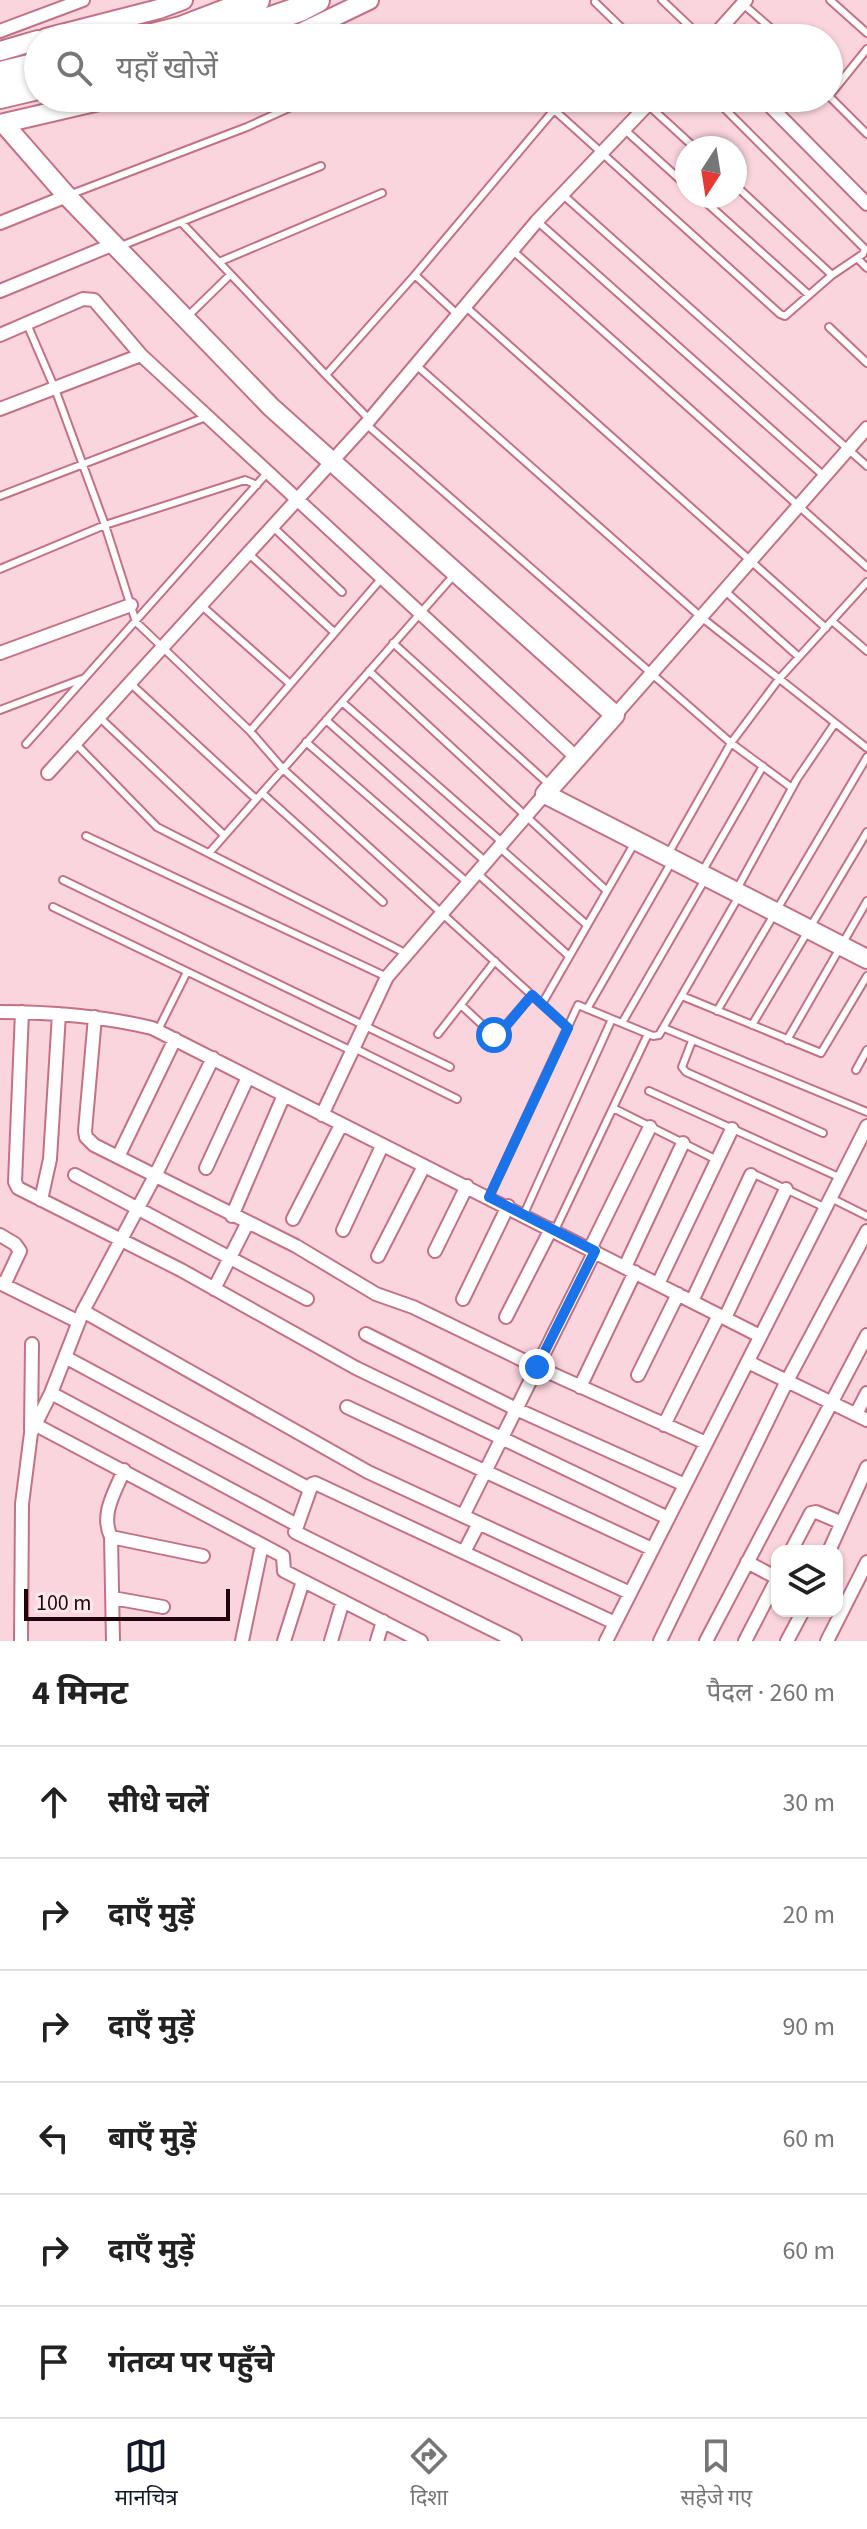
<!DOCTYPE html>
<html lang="hi">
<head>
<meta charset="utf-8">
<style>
	:root { --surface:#fff; --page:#f2f2f2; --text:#222; --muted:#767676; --line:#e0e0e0; --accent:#111827 }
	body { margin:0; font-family:"Source Sans 3","Noto Sans Devanagari",sans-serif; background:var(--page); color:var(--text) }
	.controls { position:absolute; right:24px; bottom:24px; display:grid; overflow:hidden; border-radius:16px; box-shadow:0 2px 6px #0004 }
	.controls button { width:72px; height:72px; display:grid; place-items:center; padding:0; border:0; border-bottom:2px solid var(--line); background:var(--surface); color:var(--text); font:40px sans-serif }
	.compass { position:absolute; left:675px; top:136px; width:72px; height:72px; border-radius:50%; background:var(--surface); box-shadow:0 2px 6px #0004; rotate:192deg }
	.scale { position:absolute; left:24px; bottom:20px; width:206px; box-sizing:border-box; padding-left:8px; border:4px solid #20030c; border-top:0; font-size:22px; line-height:28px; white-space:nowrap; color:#20030c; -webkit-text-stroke:6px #fbe8ec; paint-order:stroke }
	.stop { position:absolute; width:24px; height:24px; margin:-18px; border:6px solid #1a73e8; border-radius:50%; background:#fff }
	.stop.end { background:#1a73e8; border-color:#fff; box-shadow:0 2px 8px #0008 }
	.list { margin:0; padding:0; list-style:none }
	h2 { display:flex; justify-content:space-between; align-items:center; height:104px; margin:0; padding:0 32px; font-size:34px }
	h2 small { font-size:26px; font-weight:400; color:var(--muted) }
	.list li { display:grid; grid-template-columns:52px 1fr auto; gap:24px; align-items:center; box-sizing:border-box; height:112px; padding:0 32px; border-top:2px solid var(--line) }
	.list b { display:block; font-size:30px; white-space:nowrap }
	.list em { font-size:26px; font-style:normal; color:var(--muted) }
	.icon { flex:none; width:44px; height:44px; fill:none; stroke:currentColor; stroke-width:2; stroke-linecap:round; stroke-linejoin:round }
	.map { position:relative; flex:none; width:867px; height:1641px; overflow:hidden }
	.search { position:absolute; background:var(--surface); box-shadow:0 2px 6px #0004; left:24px; right:24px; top:24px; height:88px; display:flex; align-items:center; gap:20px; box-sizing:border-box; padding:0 28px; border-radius:44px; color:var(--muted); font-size:30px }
	.sheet { height:776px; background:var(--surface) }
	nav { display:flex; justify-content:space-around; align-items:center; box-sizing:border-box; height:112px; border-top:2px solid var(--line); background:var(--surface); font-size:22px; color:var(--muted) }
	nav a { display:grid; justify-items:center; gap:4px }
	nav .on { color:var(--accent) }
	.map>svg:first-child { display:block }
</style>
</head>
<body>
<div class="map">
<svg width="867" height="1641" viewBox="0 0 867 1641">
	<rect width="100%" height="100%" fill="#fbd5dd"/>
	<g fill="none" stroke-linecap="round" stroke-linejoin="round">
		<g stroke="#c47185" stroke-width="10">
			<path id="lane" d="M662,0L702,38
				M830,0L867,33
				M595,2L632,38
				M743,4L782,38
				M867,49L829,96L867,134
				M541,98L780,314L785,316L832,275L863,254L865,249L714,98
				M633,98L643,107
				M647,104L695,148
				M624,129L687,186
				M735,185L832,275
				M562,194L867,466
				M69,195L247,127L311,98
				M699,196L809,295
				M537,221L824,476
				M181,222L326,375
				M121,246L321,166
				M512,250L867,567
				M857,258L867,268
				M219,262L382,193
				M415,275L458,315
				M466,307L826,628
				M188,316L230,275
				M27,324L55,389L105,525L136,622L250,731L283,769L568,1028
				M829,327L867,363
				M416,365L701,617L867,748
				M369,419L326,375L415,275L554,110
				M366,424L731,743L792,788
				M0,496L206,417
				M272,526L342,592
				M248,553L334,632
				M0,569L105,525L245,480L257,485
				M724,590L799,657
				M202,606L289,683
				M832,621L867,651
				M393,643L551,786
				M369,671L607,891
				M130,683L256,799
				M342,702L503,843
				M0,710L82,679
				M99,717L224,835
				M326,720L486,862
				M250,731L381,579
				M306,742L468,883
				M75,743L157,827L407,954
				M26,744L268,472
				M262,793L383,902
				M86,836L387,977
				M500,848L587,925
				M210,852L454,575
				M667,856L731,743L779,679L867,582
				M702,872L763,766
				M477,873L569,956
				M63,880L450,1067
				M737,889L797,779L835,723
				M53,907L352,1051
				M682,996L821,1053L867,976
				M542,1004L634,844
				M461,1005L491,1033L498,1034L532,995
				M587,1009L671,863
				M717,1011L867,757
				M622,1023L704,881
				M752,1025L867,832
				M664,1028L867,1112
				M158,1030L187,972
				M438,1034L495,961
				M787,1040L867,901
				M692,1041L682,1067L686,1072L823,1133
				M354,1048L457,1099
				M856,1070L867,1050
				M649,1091L841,1178
				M613,1108L717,1160
				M751,1175H756L826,1208
				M489,1197L578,1005L653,1036L659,1035L739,896
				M831,1198L867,1216
				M524,1214L612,1019
				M555,1230L648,1034"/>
		</g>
		<g stroke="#c47185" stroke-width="16">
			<path id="street" d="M0,31L83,0
				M712,38L746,0
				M762,98L867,204
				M0,223L67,196
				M0,291L114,244
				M0,335L83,299L94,300L141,355L577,758
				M0,409L141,355
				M0,653L131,605
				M615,715L867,428
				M48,773L366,424L537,221L654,98
				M0,1012C52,1012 102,1016 152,1028L760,1336
				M22,1012L15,1182L18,1188L181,1270L356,1368L668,1518
				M95,1017L85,1131L86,1137L94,1145L296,1246L376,1294L413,1307L537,1367L706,1443
				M322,1115L387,977L545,794
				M118,1157L175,1039
				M206,1168L248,1077
				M75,1175L307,1299
				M41,1200L50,1159L59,1014
				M232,1216L284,1095
				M293,1219L341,1125
				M343,1230L382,1146
				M0,1235L15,1244L20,1251L4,1285
				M590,1249L650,1127
				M435,1251L467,1186
				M378,1256L424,1166
				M625,1267L683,1143
				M0,1283L79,1322
				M658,1284L732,1129
				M214,1289L248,1222
				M463,1299L508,1206
				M692,1301L751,1175
				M83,1311L368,1472L630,1593
				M506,1317L551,1229
				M725,1318L786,1189
				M366,1334L516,1409L685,1485
				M65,1357L310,1489
				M748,1362L867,1420
				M638,1375L678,1294
				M580,1387L635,1272
				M51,1393L297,1525
				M347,1407L652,1549
				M856,1414L867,1393
				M36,1425L283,1556L284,1571L421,1641
				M664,1425L719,1315
				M31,1430L32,1344
				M463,1516L595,1251
				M111,1537L203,1556
				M791,1551L811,1513L816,1512L840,1522
				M829,1551L867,1467
				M464,1552L479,1523
				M747,1562L777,1578
				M113,1598L163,1607
				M21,1641L22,1504L31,1433L51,1393L83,1311L155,1176L213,1058
				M113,1641L111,1537C100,1514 115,1492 124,1470
				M242,1641L262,1545
				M284,1641L303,1581
				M331,1641L343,1601
				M377,1641L383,1621
				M515,1641L295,1532L312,1484L315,1483L615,1623
				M606,1641L867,1126
				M660,1641L787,1381L867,1231
				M706,1641L867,1335
				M745,1641L777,1579
				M787,1641L803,1611
				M827,1641L867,1562"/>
		</g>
		<g stroke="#c47185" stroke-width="22">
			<path id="secondary" d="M46,38L159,9L183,0
				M290,38L369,0
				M0,51L38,40
				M0,124L112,98
				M4,124L67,196L271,407L615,715L545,794L867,959"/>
		</g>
		<g stroke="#c47185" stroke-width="28">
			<path id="highway" d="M145,38L181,29L257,0
				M217,38L300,9L317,0
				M0,74L38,65
				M0,96L38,87"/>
		</g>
		<use href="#lane" stroke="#fff" stroke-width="6"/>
		<use href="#street" stroke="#fff" stroke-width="12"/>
		<use href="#secondary" stroke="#fff" stroke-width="18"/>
		<use href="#highway" stroke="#fff" stroke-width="24"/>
	</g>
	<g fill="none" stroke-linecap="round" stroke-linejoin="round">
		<path stroke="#1a73e8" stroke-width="10" d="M494,1035L501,1032L532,995L568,1028L489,1197L595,1251L537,1367"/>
	</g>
</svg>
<div class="controls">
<button><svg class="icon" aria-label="layers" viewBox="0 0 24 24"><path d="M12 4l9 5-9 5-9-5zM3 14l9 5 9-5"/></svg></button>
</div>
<svg class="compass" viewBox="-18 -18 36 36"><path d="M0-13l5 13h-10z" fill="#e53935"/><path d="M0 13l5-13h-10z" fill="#767676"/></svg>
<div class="scale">100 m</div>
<div class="stop" style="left:494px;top:1035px"></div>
<div class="stop end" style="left:537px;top:1367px"></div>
<div class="search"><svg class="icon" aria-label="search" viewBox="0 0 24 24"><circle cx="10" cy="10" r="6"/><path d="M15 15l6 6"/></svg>यहाँ खोजें</div>
</div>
<section class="sheet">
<h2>4 मिनट<small>पैदल · 260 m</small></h2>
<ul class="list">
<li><svg class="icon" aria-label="ahead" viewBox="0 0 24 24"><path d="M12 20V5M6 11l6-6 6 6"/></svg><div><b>सीधे चलें</b></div><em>30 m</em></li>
<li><svg class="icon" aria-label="right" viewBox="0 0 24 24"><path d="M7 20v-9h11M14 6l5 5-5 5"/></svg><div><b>दाएँ मुड़ें</b></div><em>20 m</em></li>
<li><svg class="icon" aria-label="right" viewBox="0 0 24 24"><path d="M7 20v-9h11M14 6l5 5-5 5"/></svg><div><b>दाएँ मुड़ें</b></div><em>90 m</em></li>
<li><svg class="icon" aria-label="left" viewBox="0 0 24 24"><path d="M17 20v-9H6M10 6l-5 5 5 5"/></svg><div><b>बाएँ मुड़ें</b></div><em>60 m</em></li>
<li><svg class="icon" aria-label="right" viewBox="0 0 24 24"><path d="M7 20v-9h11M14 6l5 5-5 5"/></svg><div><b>दाएँ मुड़ें</b></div><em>60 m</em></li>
<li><svg class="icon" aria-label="arrive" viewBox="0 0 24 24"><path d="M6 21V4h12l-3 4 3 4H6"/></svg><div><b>गंतव्य पर पहुँचे</b></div></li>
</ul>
</section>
<nav>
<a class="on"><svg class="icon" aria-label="map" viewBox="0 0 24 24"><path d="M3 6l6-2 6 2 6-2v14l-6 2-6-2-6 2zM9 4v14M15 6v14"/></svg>मानचित्र</a>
<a><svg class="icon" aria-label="directions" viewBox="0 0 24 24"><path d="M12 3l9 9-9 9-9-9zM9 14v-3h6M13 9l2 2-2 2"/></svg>दिशा</a>
<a><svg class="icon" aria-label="saved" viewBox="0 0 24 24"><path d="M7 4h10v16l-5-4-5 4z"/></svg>सहेजे गए</a>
</nav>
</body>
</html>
